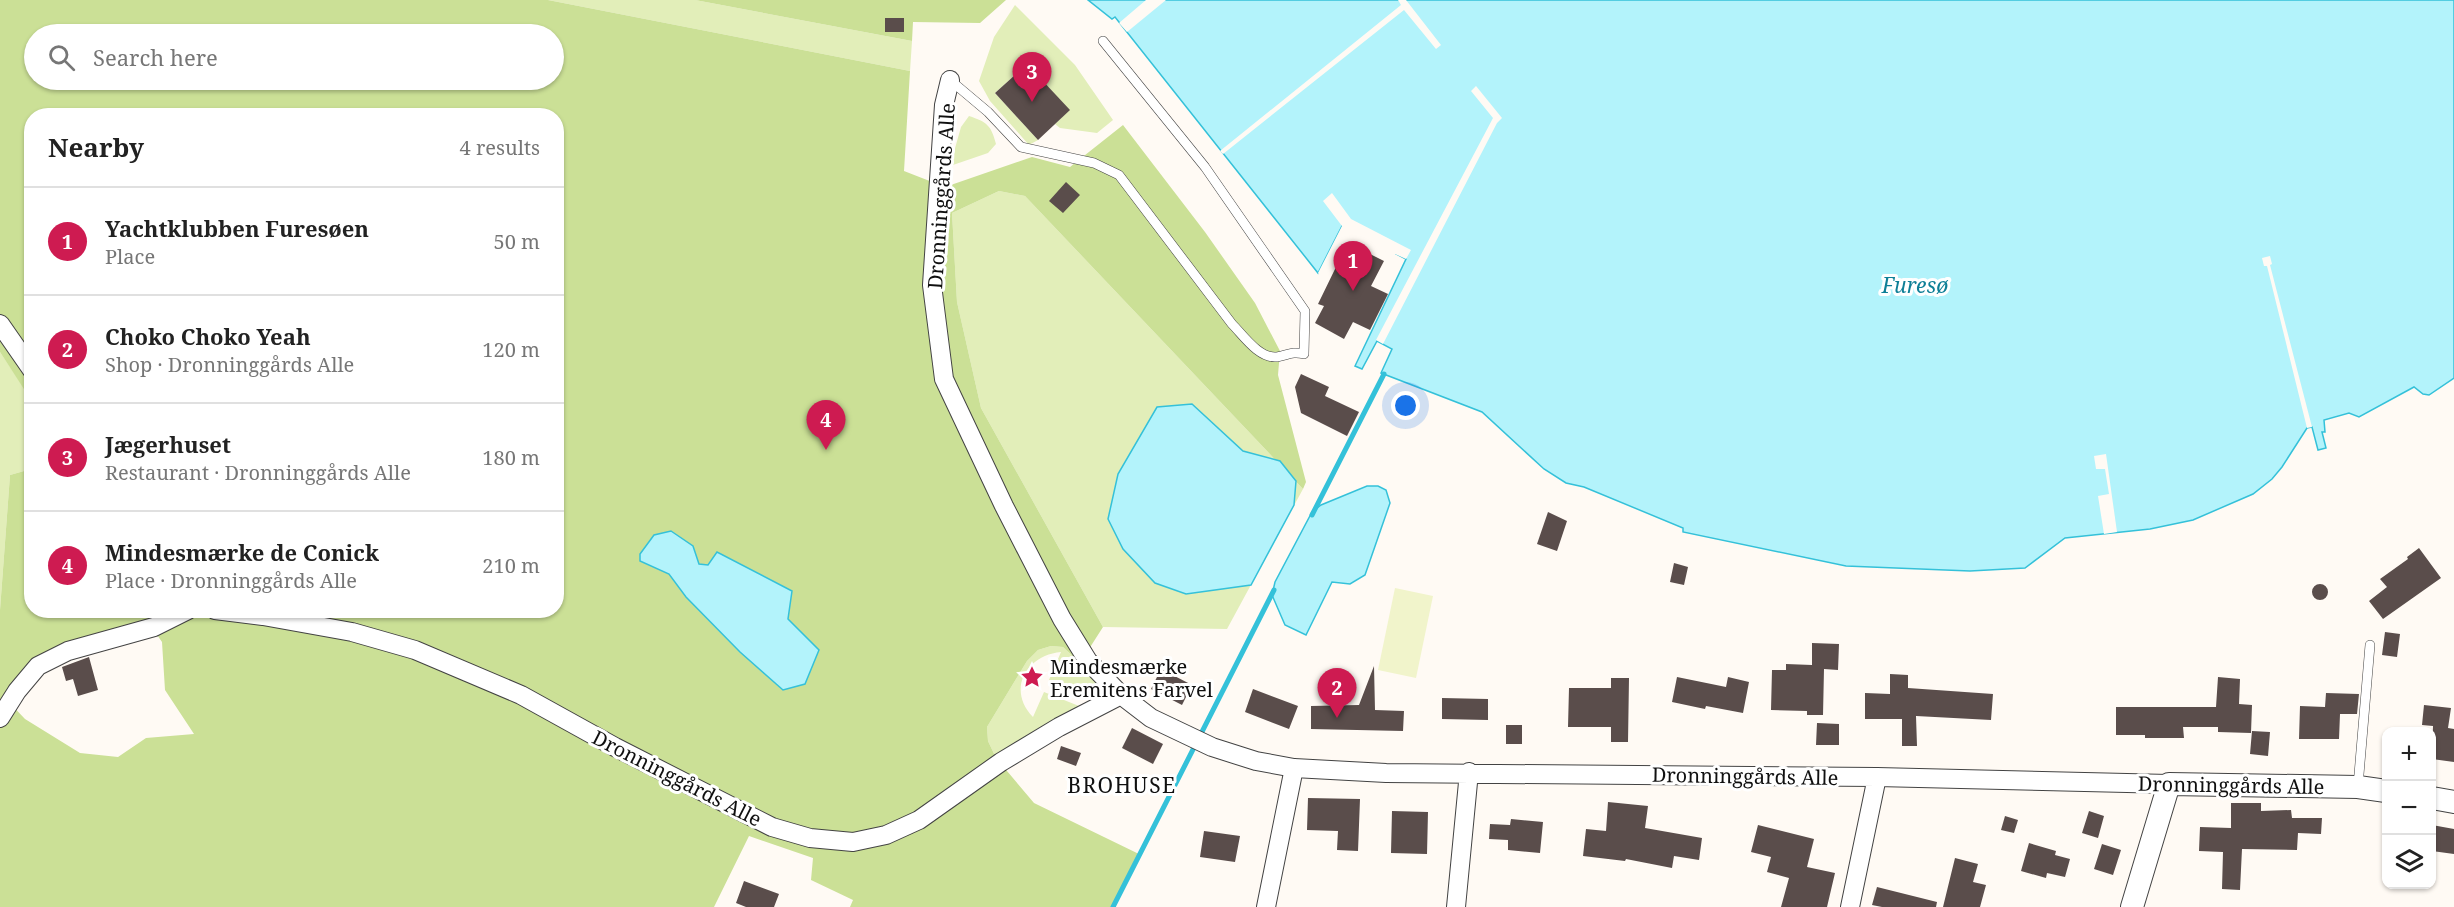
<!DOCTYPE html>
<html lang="en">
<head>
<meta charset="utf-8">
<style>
	:root { --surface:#fff; --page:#f2f2f2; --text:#222; --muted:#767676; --line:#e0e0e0; --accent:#ce1b51 }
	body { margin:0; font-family:"Noto Serif",serif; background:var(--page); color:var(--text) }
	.controls { position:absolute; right:18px; bottom:18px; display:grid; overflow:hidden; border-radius:12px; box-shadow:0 2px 4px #0004 }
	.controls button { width:54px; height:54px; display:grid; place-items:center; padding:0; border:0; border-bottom:2px solid var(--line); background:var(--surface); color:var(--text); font:30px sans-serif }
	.you { position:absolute; left:1406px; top:406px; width:21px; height:21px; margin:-15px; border:4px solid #fff; border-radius:50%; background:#1a73e8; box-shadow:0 0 0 9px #1a73e833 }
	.badge { display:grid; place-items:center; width:39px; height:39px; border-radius:50%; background:var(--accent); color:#fff; font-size:20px; font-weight:700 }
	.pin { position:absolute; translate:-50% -50px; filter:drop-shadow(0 2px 3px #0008) }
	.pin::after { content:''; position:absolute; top:32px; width:21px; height:18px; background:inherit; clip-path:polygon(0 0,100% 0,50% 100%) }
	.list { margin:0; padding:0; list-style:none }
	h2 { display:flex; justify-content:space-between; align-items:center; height:78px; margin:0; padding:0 24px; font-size:26px }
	h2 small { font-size:20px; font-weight:400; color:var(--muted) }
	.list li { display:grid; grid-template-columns:39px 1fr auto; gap:18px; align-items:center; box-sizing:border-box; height:108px; padding:0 24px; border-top:2px solid var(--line) }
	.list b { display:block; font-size:22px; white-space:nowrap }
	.list p { margin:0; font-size:20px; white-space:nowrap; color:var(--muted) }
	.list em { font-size:20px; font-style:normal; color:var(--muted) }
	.icon { flex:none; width:33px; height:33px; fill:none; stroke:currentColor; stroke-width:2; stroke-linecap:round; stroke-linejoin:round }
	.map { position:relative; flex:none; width:2454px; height:907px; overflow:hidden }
	.search { position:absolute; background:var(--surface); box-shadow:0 2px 4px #0004; left:24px; top:24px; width:540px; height:66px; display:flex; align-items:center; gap:15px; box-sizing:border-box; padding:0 21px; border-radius:33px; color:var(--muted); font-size:22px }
	.panel { position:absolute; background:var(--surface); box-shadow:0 2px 4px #0004; left:24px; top:108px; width:540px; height:510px; border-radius:24px }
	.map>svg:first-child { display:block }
</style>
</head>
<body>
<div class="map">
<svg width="2454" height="907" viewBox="0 0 2454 907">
	<rect width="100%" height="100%" fill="#fffaf4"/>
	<path fill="#e2eeb9" d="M548,0H695L912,41L910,71Z
		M1015,5L1075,65L1113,120L1097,133L1060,128L1055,124L1069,110L1027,64L995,93L1038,140L1029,145L990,101L979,81L994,37Z
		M969,116C987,122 991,125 996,144L988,153L950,166L961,127Z
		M999,191L1025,196L1303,489L1227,629L1103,627L981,408L957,302L952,213Z
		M0,352L32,400L31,469L10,475L0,610Z
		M1051,646L1063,647L1109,691L1098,701L1049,680L1061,652C1027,655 1006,689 1033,717L1044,692L1084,708L996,758L988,741L987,727L1027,661L1038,650Z"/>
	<path fill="#cbe096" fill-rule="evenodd" d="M0,0H548L910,71L904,171L945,187L1032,157L1070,167L1123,125L1205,232L1255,303L1280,351L1278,375L1306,482L1303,489L1025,196L999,191L952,213L957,302L981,408L1103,627L1080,663L1063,647L1051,646L1038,650L1027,661L987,727L988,741L996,758L1034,803L1141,855L1114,907H850L853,900L811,880L813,858L749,836L714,907H0V610L10,475L31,469L32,610H556V116H32L31,400L0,352ZM34,34H554V80H34ZM693,546L699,564L708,565L717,552L792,591L788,619L819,650L783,690C742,653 702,617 669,574ZM148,622L162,642L165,690L194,734L146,738L118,757L80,753L25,719L4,697L51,650Z
		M695,0H1006L980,23L913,22L912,41Z"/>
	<path fill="#f1f4cb" d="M1395,588L1433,596L1416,678L1378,670Z"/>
	<path fill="#b3f3fb" stroke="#34c1d9" stroke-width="1.5" d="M1088,0H2454V378L2429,395L2423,394L2414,387L2359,417L2349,413L2324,420L2325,432H2322L2326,448L2318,450L2312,427L2307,428L2282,467L2272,479L2253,494L2193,520L2150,529L2065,538L2025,568L1970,571L1846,566L1683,532V528L1584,487L1566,483L1544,469L1482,412L1381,373L1392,349L1377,341L1362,369L1355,366L1406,259L1342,226L1318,273L1115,17L1112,19Z
		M1192,404L1243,451L1280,461L1296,481L1294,505L1251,585L1186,594L1155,583L1123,549L1108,519L1118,474L1157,407Z
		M1367,486H1378L1386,490L1390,503L1365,575L1350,584L1332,582L1306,635L1285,625L1272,595L1275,582L1312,512L1321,505Z
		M671,531L693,546L699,564L708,565L717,552L792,591L788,619L819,650L805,684L783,690L740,652L686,597L669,574L640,561V554L654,535Z"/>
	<path fill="#fffaf4" d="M1146,0H1166L1127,32L1119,23Z
		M1398,0H1406L1441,45L1436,49L1404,10L1223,154L1220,151L1401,5Z
		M1476,86L1502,118L1497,123L1383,344L1376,340L1493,118L1471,91Z
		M1332,193L1351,219L1411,250L1406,259L1395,254L1394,256L1343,230L1320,275L1318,273L1342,226L1323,201Z
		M2270,256L2272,264L2270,265L2312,427L2307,428L2267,266H2264L2262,258Z
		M2106,454L2117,532L2104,534L2098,496L2109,494L2105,469H2096L2094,456Z"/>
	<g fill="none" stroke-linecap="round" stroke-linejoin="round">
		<path stroke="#34c1d9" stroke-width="5" d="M1312,515L1384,374
			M1113,907L1274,590"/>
	</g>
	<path fill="#5a4d4b" d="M885,18H904V32H885Z
		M1027,64L1070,110L1038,140L995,93Z
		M1066,182L1080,195L1063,213L1049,201Z
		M1354,246L1384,261L1371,286L1388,294L1370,330L1353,322L1344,339L1315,323L1324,306L1318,304L1336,267L1342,270Z
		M1301,374L1329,387L1325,396L1359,412L1347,436L1301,413L1295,387Z
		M1548,512L1567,521L1557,551L1537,544Z
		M2419,548L2441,578L2383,619L2369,601L2387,587L2380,579L2408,559L2407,557Z
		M1674,563L1688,567L1684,585L1670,582Z
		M2312 592a8 8 0 1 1 16 0a8 8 0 1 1-16 0Z
		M2385,632L2400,634L2397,657L2382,655Z
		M1812,643L1839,644L1838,670L1824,669L1823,715H1807V711L1771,710L1772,670H1786V664L1812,665Z
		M89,657L98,690L78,696L73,679L66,681L62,667Z
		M1374,666L1375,710L1404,711L1403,731L1311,729V706L1359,705Z
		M1161,669L1192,685L1182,705L1151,689Z
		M1890,674L1908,675V688L1993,694L1991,720L1916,716L1917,746H1902V719H1865V693L1890,694Z
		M1677,677L1726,687L1728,677L1749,682L1743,713L1706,706L1705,709L1672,702Z
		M2218,677L2240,679L2239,704L2252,705L2251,733L2218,732V727H2183L2184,738H2145V735H2116V707H2216Z
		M1611,678H1629L1628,742H1611V727H1568L1569,688H1611Z
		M1253,689L1298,706L1289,729L1245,712Z
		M2326,693L2359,694L2357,714H2340L2339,739H2299L2300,706L2325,707Z
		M1442,698L1488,699V720L1442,719Z
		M2424,705L2451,708L2448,728L2454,729V762L2432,759L2433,726L2422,725Z
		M1817,723L1839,724V745H1816Z
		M1506,725H1522V744H1506Z
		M1132,728L1163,744L1153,764L1122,748Z
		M2252,731L2270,732L2268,756L2250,754Z
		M1061,746L1081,753L1076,766L1057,759Z
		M1308,798L1360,799L1358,851L1337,850L1338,831L1307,830Z
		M1608,802L1648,806L1645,828L1702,838L1699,860L1674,856L1672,868L1626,859L1625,861L1583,856L1586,829L1606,831Z
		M2231,803H2261V811L2291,810L2292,818H2322L2321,834L2298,833L2297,850L2242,849L2240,890L2222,889L2223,852L2199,851L2200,827L2231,828Z
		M1392,811L1428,812L1427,854L1391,853Z
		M2089,811L2104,816L2098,838L2082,833Z
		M2005,816L2018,820L2014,833L2001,830Z
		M1511,819L1543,822L1540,853L1508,850V840L1489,839L1490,824L1510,825Z
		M1758,825L1814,839L1807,867L1835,873L1827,907H1781L1789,878L1767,872L1771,857L1751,852Z
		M2432,825L2454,829V854L2432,851Z
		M1204,831L1240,836L1235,862L1200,857Z
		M2029,843L2056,851L2055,855L2070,859L2065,877L2047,873L2046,878L2021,871Z
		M2102,844L2121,850L2113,875L2094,869Z
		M1955,858L1978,864L1973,882L1986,885L1980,907H1943Z
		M744,881L779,894L774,907H746L736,903Z
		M1877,887L1937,902L1936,907H1882L1872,905Z"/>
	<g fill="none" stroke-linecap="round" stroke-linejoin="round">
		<g stroke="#434343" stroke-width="10">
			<path id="service" d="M950,80L988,112L1021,147L1094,163L1119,175L1232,324C1243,335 1259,359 1277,357C1288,355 1292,351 1304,354L1305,311L1205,167L1103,41
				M2358,786L2370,645"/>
		</g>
		<g stroke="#434343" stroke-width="20">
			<path id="minor" d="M950,80L944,105L932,285L944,379L1004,506L1062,619L1088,661L1121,695L1151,718L1212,747L1256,761L1294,768L1386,773L1877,777L2169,784
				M0,324L32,370
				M215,610L263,616L352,632L415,650L521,695L615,747L772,827L810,838L853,842L886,835L919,820L1001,762L1059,727L1121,695
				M0,718L17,691L38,666L68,651L154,627L188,610
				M1266,907L1294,768
				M1456,907L1469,772
				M1850,907L1877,777"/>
		</g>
		<g stroke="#434343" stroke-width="24">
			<path id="tertiary" d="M2432,798L2454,802
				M2132,907L2169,784L2358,787L2386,791"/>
		</g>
		<use href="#service" stroke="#fff" stroke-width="9"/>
		<use href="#minor" stroke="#fff" stroke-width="18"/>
		<use href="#tertiary" stroke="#fff" stroke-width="22"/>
	</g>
	<defs>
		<g id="sight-bare" transform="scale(1.8)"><path d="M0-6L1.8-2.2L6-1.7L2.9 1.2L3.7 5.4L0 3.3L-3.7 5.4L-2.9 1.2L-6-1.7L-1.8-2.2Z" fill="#ce1b51" stroke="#fff" stroke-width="2.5" paint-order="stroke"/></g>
	</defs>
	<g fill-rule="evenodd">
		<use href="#sight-bare" x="1032" y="677"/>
	</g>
	<g text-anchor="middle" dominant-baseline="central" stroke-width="6" stroke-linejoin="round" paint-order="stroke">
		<g font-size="20" fill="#101010" stroke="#fff">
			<text transform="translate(941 196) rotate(-86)">Dronninggårds Alle</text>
			<text transform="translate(1745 776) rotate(1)">Dronninggårds Alle</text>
			<text transform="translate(677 778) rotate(27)">Dronninggårds Alle</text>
			<text transform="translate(2231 785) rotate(1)">Dronninggårds Alle</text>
		</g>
		<g font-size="20" fill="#101010" stroke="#fff" text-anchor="start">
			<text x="1050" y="666">Mindesmærke<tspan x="1050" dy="23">Eremitens Farvel</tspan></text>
		</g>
		<g font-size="21" font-style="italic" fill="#0e7f97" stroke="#fff">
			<text x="1915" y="285">Furesø</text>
		</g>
		<g font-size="21" letter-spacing="1.5" fill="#101010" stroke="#fff">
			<text x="1122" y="785">BROHUSE</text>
		</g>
	</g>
</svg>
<div class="controls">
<button>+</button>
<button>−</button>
<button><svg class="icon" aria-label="layers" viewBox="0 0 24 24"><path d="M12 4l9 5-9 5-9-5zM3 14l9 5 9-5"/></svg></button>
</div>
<div class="you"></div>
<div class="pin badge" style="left:1353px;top:291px">1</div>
<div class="pin badge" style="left:1337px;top:718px">2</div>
<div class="pin badge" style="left:1032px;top:102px">3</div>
<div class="pin badge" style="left:826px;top:450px">4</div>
<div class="search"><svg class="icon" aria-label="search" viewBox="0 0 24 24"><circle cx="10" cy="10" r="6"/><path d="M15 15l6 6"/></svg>Search here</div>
<section class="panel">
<h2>Nearby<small>4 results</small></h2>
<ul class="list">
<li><span class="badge">1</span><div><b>Yachtklubben Furesøen</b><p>Place</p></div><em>50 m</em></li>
<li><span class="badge">2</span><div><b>Choko Choko Yeah</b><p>Shop · Dronninggårds Alle</p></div><em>120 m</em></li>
<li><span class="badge">3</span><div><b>Jægerhuset</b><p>Restaurant · Dronninggårds Alle</p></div><em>180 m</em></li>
<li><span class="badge">4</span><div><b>Mindesmærke de Conick</b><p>Place · Dronninggårds Alle</p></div><em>210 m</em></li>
</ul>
</section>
</div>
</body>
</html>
